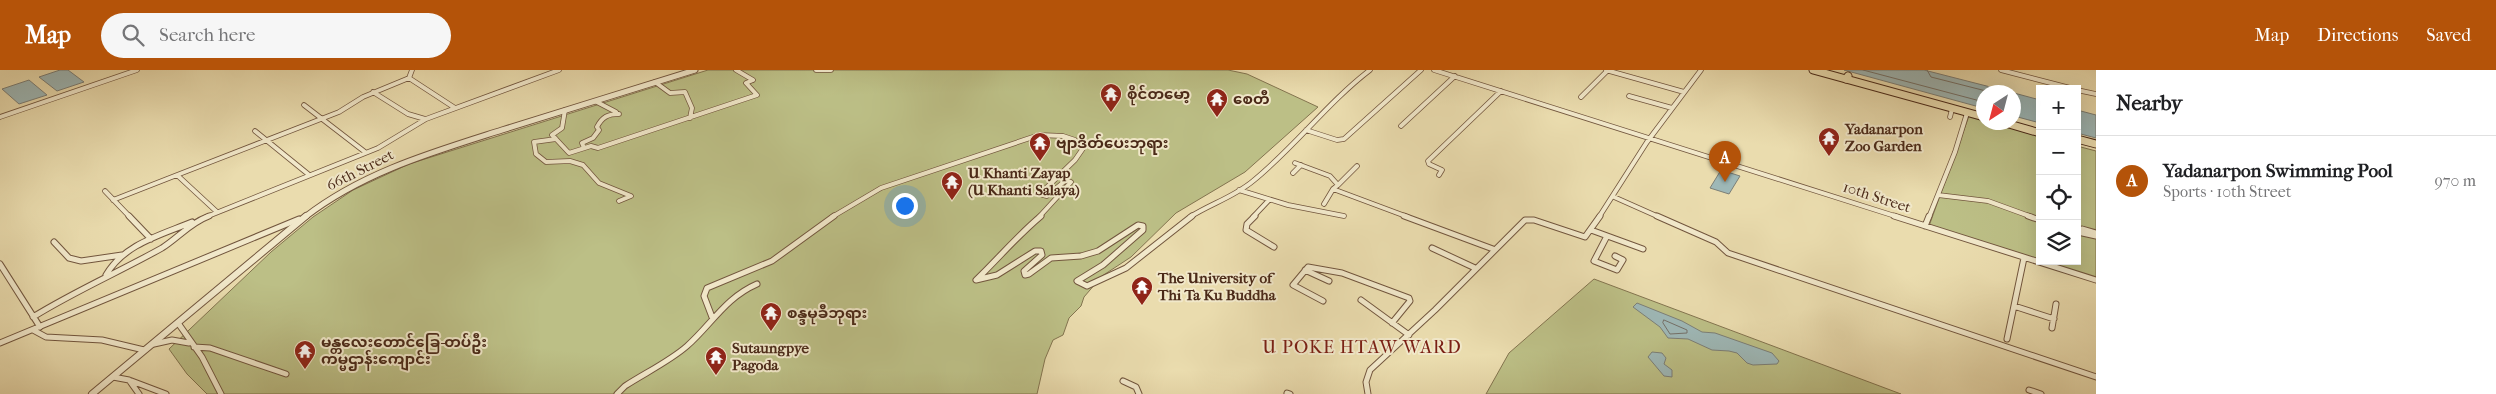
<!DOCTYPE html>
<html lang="en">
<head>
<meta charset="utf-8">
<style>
	:root { --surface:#fff; --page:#f6f6f6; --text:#202124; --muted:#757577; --line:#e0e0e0; --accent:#b45309 }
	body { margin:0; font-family:"IM FELL French Canon","Noto Sans Myanmar",serif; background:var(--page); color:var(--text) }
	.controls { position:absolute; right:15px; top:15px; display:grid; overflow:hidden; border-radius:0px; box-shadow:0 5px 20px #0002 }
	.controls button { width:45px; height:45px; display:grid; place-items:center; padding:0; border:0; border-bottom:1px solid var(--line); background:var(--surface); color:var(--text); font:25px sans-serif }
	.compass { position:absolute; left:1976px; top:15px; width:45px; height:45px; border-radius:50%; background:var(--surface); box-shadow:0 5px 20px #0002; rotate:216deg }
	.you { position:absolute; left:904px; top:135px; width:18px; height:18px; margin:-12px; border:4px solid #fff; border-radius:50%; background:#1a73e8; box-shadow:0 0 0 8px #1a73e833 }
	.badge { display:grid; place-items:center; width:32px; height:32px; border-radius:50%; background:var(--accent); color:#fff; font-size:16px; font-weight:700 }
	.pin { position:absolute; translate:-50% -41px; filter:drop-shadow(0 1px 2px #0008) }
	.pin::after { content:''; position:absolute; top:26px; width:18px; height:15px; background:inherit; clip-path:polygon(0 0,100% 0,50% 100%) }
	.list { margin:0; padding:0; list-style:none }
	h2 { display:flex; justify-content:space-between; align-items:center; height:65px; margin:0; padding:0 20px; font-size:21px }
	h2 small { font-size:16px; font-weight:400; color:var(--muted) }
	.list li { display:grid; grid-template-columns:32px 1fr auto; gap:15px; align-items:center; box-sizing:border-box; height:90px; padding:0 20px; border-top:1px solid var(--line) }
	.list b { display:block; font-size:19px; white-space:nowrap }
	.list p { margin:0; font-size:16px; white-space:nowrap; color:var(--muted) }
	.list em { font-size:16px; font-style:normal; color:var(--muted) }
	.icon { flex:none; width:28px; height:28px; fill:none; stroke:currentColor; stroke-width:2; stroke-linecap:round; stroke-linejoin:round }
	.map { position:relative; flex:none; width:2096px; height:324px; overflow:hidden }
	header { display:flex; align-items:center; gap:30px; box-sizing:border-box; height:70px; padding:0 25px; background:var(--accent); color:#fff }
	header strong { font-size:24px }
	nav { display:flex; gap:28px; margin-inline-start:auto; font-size:18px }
	.search { width:350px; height:45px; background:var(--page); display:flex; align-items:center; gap:12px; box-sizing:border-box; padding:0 18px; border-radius:28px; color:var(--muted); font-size:19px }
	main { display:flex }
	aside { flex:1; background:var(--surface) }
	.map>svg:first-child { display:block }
</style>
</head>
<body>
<header>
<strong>Map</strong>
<div class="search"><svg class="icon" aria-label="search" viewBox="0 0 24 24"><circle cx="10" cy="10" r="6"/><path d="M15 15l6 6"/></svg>Search here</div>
<nav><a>Map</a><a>Directions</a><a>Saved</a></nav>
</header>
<main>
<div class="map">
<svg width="2096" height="324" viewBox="0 0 2096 324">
	<rect width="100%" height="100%" fill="#eadcae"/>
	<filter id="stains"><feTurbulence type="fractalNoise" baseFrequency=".004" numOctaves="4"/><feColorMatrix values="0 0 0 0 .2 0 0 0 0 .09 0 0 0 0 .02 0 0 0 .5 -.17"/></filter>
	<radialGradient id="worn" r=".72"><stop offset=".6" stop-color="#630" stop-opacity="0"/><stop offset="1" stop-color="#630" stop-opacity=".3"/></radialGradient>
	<path fill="#bcbf86" stroke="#83744f" d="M708,0H1228L1247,4L1318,37L1245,102L1176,143L1131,187L1102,206L1084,227L1081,236L1069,248L1063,265L1053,270L1045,289L1037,324H207L187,304L169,279L271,182L313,147L353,120L409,94Z
		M1969,46L1983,50L1984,52L1994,53L2040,65V191L1929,156Z
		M2077,76L2096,81V208L2042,191H2077Z
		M1594,209L1901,324H1486L1509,283Z"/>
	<path fill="#9eb8b7" stroke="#7c7f77" d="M60,0H68L84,12L57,21L39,7Z
		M1844,0H1924L2010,22H1984L1983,38Z
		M29,10L47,25L19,34L2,19Z
		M2014,23L2040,30V53L2014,46Z
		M2077,40L2096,45V68L2077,63Z
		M1721,100L1740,106L1729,124L1710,118Z
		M1637,233L1682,251L1702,262L1715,263L1772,283L1779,291L1777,294L1753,295L1747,293L1737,283L1729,281L1712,280L1688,269L1668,268L1660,257L1633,237Z
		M1652,282L1662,283L1666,288L1664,294L1672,300V307L1664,306L1648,287Z"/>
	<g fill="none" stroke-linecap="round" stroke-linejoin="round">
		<path stroke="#747068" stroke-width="1" d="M1863,0L1984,32
			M1927,0L1931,7L1990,22
			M1664,250L1687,260V263L1670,264L1663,253Z"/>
		<g stroke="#72563e" stroke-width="5.5">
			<path id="minor-far1" d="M736,0L753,10
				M816,0H831
				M1434,0L1898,147
				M1606,0L1684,22
				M2001,0L2074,19
				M409,8L455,38
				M655,12L670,23L685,22L692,38L690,48
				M2077,20L2096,24
				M373,22L408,44L425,49
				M1629,26L1672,38
				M1581,27L1608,0
				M595,31L616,42
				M304,35L365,82
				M0,47L137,0
				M1950,47L1952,39
				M1401,56L1455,6
				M1306,60L1337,70L1344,69L1421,0
				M255,61L308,104
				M556,69L552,65L562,58L565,40
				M584,78L582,73L593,68L599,60L597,57C602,47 608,44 619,44
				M1295,93L1330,106L1338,115L1333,119L1408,147
				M1293,103L1301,95
				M1439,105L1442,100L1429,94L1428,91L1501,21
				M1338,115L1357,96
				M1239,120L1288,135L1344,146
				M105,121L130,147
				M1938,125L1988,131L2032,147
				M1614,127L1659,147
				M113,130L177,105
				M619,131L631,126L599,113L583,95L570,91L546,92L536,84L534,72L556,69L569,83L591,76L598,78L757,25L746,13L753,10
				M1324,134L1333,119
				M217,142L177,105L339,42L363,27L409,8L412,0
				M206,147L378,78L426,49L559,0
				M832,147L881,118L1039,65L1063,66L1075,70L1084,77L1075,90L1040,124L1047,126L1066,110L1071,112L1039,147
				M1190,147C1210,134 1234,127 1253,111C1295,77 1327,33 1370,0
				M1253,147L1269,130
				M1599,147L1647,72L1701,0
				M1929,147L1955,82L1967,43"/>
		</g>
		<g stroke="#72563e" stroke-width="7">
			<path id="minor" d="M129,146L151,169
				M1041,146C1017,166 998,189 976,210L997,205L1035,181H1041L1042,185L1024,201L1025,205L1029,204L1051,188L1081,186L1098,181L1138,155L1143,156V160L1103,195L1077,211L1087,216L1126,198L1192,146
				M1255,146L1247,154L1246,160L1274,177
				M1404,146L1493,179
				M1657,146L1716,172L1728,183L2096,307
				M1894,146L2096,210
				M2028,146L2040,150
				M1925,156L1929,146
				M1591,160L1643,179
				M2077,161L2082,159L2096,163
				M2078,162L2096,166
				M1607,166L1594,191L1617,200L1623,190L1615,186
				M54,172L69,188L81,191L122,185
				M1432,178L1475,198
				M0,194L40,257
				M1305,200L1329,211
				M106,205C124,174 161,165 192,152
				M1361,230L1409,265
				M1323,231L1293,215L1308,197L1342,203L1409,228L1410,231L1392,253
				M2014,236L2054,249
				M33,247C75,221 119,202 162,178C178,168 190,153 209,146
				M712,247L704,226L707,218L772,191L834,146
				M178,253L202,287L221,324
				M2052,258L2056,234
				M33,260L46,267L102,270L144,280
				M2007,269L2024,188
				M0,273L299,149
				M154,274L172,270L189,273
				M194,277L210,278L286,304
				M113,307L129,310L139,324
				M129,310L166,324
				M1123,311L1136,317L1139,324
				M2029,320L2041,324
				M1287,323L1290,324
				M617,324L625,316C645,303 670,291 687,276C712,254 725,228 757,214
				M1368,324L1366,312L1370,300L1435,240L1525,150H1534L1585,167L1600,146"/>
		</g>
		<g stroke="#72563e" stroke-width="7">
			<path id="tertiary-far1" d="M305,147C363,102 433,82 502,60C566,40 631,20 695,0"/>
		</g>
		<g stroke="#72563e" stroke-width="8">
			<path id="tertiary" d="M92,324L306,146"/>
		</g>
		<g stroke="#4a2918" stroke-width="9">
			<path id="primary" d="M1813,0L1984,47
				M2002,52L2040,63
				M2077,69L2096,74"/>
		</g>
		<g stroke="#4a2918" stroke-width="9">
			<path id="trunk" d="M1846,9L1848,6"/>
		</g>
		<use href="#minor-far1" stroke="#f1e8ca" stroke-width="4"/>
		<use href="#minor" stroke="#f1e8ca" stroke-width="5"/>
		<use href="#tertiary-far1" stroke="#f1e8ca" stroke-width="5"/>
		<use href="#tertiary" stroke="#f1e8ca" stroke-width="6"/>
		<use href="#primary" stroke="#eadcae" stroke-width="7"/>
		<use href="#trunk" stroke="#eadcae" stroke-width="7"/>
	</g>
	<defs>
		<g id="temple-pin" transform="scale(1.125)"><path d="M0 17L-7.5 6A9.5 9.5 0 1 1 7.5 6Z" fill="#8f2418" stroke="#f1e8ca"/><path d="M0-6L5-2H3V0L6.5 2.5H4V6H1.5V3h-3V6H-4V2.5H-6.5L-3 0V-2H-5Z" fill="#fff"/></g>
	</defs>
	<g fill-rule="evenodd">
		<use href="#temple-pin" x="1111" y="24"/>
		<use href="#temple-pin" x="1217" y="29"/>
		<use href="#temple-pin" x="1829" y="68"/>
		<use href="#temple-pin" x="1040" y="73"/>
		<use href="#temple-pin" x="952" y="112"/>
		<use href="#temple-pin" x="1142" y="217"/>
		<use href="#temple-pin" x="771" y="243"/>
		<use href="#temple-pin" x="305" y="281"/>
		<use href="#temple-pin" x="716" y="287"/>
	</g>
	<g text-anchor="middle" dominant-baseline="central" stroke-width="4" stroke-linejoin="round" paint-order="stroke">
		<g font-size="15" font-weight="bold" fill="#4a2918" stroke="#f1e8ca" text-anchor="start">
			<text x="1127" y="24">စိုင်တမော့</text>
			<text x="1233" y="29">စေတီ</text>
			<text x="1845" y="59">Yadanarpon<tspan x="1845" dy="17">Zoo Garden</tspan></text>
			<text x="1056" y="73">ဗျာဒိတ်ပေးဘုရား</text>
			<text x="968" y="103">U Khanti Zayap<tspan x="968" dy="17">(U Khanti Salaya)</tspan></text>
			<text x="1158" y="208">The University of<tspan x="1158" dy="17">Thi Ta Ku Buddha</tspan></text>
			<text x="787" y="243">စန္ဒမုခီဘုရား</text>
			<text x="321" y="272">မန္တလေးတောင်ခြေ-တပ်ဦး<tspan x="321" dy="17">ကမ္မဌာန်းကျောင်း</tspan></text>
			<text x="732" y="278">Sutaungpye<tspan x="732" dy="17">Pagoda</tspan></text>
		</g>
		<g font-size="15" fill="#4a2918" stroke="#f1e8ca">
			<text transform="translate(360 100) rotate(-27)">66th Street</text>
			<text transform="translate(1877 127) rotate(18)">10th Street</text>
		</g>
		<g font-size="18" letter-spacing="1" fill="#7a1f14" stroke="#f1e8ca">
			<text x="1362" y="277">U POKE HTAW WARD</text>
		</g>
	</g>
	<rect width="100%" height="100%" filter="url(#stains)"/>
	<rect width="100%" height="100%" fill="url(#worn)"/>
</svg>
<div class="controls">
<button>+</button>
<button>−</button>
<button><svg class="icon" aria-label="locate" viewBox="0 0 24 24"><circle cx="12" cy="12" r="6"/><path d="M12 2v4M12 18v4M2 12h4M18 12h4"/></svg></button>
<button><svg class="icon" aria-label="layers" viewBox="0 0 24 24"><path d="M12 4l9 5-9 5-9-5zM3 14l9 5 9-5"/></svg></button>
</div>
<svg class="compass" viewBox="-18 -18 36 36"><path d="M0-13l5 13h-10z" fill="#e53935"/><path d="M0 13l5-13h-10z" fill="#757577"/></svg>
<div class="you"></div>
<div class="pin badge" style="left:1725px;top:112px">A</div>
</div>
<aside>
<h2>Nearby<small></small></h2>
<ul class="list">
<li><span class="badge">A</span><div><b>Yadanarpon Swimming Pool</b><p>Sports · 10th Street</p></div><em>970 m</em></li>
</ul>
</aside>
</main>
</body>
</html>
